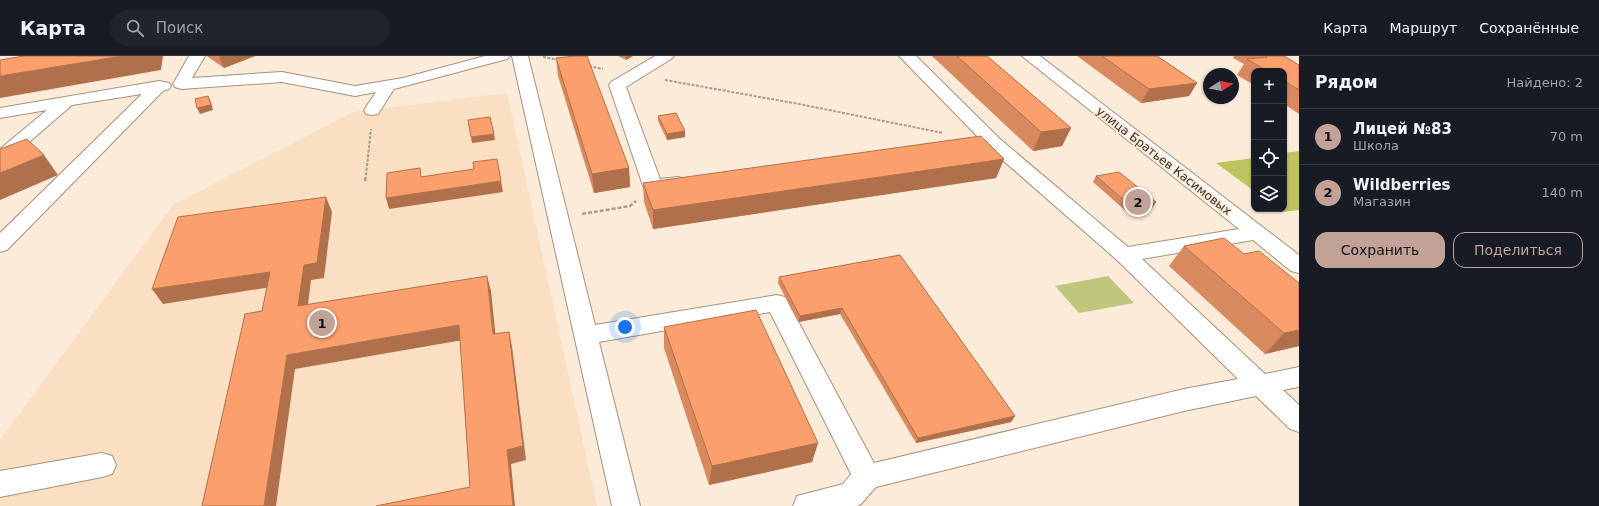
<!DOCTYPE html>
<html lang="ru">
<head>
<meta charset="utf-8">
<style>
	:root { --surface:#171b24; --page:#20242c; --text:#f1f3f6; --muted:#9ea1a6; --line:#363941; --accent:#c2a297 }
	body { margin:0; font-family:"DejaVu Sans",sans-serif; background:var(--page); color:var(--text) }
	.controls { position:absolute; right:12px; top:12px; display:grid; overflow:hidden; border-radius:8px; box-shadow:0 1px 3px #0004 }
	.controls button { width:36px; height:36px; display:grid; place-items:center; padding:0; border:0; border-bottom:1px solid var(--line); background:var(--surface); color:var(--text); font:20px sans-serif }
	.compass { position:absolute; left:1203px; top:12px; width:36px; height:36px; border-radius:50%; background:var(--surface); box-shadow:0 1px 3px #0004; rotate:79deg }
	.you { position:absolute; left:625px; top:271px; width:14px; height:14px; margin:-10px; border:3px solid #fff; border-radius:50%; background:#1a73e8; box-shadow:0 0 0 6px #1a73e833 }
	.badge { display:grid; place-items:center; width:26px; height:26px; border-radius:50%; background:var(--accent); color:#111; font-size:13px; font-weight:700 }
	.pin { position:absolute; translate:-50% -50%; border:2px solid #fff; box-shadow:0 1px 4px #0006 }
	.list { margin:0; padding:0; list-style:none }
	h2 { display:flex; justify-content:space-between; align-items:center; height:52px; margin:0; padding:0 16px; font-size:17px }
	h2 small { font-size:13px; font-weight:400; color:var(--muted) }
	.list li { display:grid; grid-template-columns:26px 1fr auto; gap:12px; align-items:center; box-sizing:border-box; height:56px; padding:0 16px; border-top:1px solid var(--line) }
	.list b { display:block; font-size:15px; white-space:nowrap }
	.list p { margin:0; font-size:13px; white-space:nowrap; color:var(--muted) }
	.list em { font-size:13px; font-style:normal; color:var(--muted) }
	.actions { display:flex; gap:8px; padding:12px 16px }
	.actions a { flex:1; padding:9px 0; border:1px solid var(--accent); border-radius:12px; text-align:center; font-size:14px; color:var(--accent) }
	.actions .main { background:var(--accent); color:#111 }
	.icon { flex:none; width:22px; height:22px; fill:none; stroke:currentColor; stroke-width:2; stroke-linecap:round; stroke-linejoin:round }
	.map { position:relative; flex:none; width:1299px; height:450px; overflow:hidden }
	header { display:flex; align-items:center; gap:24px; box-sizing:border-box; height:56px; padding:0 20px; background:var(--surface); border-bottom:1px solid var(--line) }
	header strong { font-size:19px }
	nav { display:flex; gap:22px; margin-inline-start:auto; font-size:14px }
	.search { width:280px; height:36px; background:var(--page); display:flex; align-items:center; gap:10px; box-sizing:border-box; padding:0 14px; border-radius:22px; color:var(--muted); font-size:15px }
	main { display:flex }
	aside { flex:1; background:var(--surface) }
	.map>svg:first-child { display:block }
</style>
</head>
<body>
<header>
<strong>Карта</strong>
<div class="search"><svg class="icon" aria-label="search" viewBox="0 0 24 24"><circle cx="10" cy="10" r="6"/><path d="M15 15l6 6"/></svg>Поиск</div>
<nav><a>Карта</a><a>Маршрут</a><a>Сохранённые</a></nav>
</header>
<main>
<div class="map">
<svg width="1299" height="450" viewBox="0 0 1299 450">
	<rect width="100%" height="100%" fill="#fcebd9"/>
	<path fill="#fadfc3" d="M507,37L597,450H0V384L173,149L353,56Z"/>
	<path fill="#bec77b" d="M1108,220L1134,247L1079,257L1055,230Z"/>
	<path fill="#bbc45e" d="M1299,95V154L1283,156L1278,153H1284V97Z
		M1254,102V135L1216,107Z"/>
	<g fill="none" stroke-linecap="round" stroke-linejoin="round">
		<g stroke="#a5927d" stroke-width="2">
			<path id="minor" d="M189,0H205L192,22L282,16L355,30L403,22L485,0H510L507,3L394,33L378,58L372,59L366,58L364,54L376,36L355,40L282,26L181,33L175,31L173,28Z
				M512,0H528L595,269L777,239L785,241L874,407L1184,333L1238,323L1117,204L991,94L960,97L954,96L951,92L954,88L981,84L899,0H916L1001,84L1128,191L1239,173L1022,0H1040L1299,199V217L1291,215L1253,184L1142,203L1265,318L1299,311V331L1283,334L1299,349V376L1290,373L1256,340L1184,355L876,431L861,448L857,450H793L797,440L843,428L851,418L770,256L599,286L640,450H612Z
				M655,0H674L671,3L626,31L660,123L678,121L685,123L687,127L685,131L653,136L646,134L643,130L609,29L611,26Z
				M159,25L169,27L171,30L169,33L163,35L7,194L0,196V177L142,38L72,49L6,106L0,107V93L47,54L0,62V52Z
				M102,397L112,400L116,409L112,418L102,421L0,441V415Z"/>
		</g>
		<path stroke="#a99c8e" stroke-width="2" stroke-dasharray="3 1.5" stroke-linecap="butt" d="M543,1L558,4
			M589,10L603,13
			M665,24L799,48L943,77
			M366,119L371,73"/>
		<path stroke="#a99c8e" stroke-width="2.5" stroke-dasharray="4 2" stroke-linecap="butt" d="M365,125L366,118
			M582,158L630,150L636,145"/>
		<use href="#minor" fill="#fff" fill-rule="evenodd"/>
	</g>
	<path fill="#d88a5e" d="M207,0H255L224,12L208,1Z
		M618,0H633L626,4Z
		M932,0H987L1071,72L1062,90L1033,95Z
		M1077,0H1157L1197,27L1189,40L1141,47Z
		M1234,0H1284L1299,9V58L1284,48V15H1254V29L1237,19L1244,8L1233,2Z
		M556,2L629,112L630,131L594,137L558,20Z
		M658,60L685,81L667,84L658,65Z
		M1004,103L996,122L653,173L644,146L643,127Z
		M1096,120L1156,146L1152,152L1128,157L1093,126Z
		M1184,190L1299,290L1265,298L1169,210Z
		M900,199L1015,360L1011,366L916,387L840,258L798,266L778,227L779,221Z
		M664,271L818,387L812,406L709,429L664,292Z"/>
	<path fill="#b0704c" d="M122,0H163L161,14L0,42V20Z
		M219,0H255L224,12Z
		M626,0H633L626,4Z
		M1197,27L1189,40L1141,47L1149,33Z
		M208,40L211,46L213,54L200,58L197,52Z
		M1071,72L1062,90L1033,95L1041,76Z
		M685,75V81L667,84V78Z
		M494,78L495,84L472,87L471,81Z
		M44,99L58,119L0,144V117Z
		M497,103L503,136L389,153L386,142L501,125Z
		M1004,103L996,122L653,173V154Z
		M629,112L630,131L594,137L592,118Z
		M326,141L332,156L324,222L311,224L306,265L298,250L304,209Z
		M1156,146L1152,152L1128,157L1132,151Z
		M270,216L277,230L163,248L152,233Z
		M487,220L491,235L497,293L493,278Z
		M842,252L840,258L798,266L800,260Z
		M459,269L463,284L295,313L276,450H264L287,299Z
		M1299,274V290L1265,298L1284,277Z
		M509,276L512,290L526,404L511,408L515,450H513L507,394Z
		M1015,360L1011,366L916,387L918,382Z
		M818,387L812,406L709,429L712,410Z"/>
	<path fill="#fba06d" stroke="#b0704c" d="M24,0H122L0,20V4Z
		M575,0H587L629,112L592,118L556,2Z
		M957,0H987L1071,72L1041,76Z
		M1102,0H1157L1197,27L1149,33Z
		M1266,0H1284L1299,9V34L1284,25V15H1267L1247,3L1267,1Z
		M208,40L211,49L197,52L195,43Z
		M676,57L685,75L667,78L658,60Z
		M490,61L494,78L471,81L468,64Z
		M981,80L1004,103L653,154L643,127Z
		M27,83L44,99L0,117V93Z
		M497,103L501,125L386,142L387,117L420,112L421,121L474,113L473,106Z
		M1119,116L1156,146L1132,151L1096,120Z
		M326,141L317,207L304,209L298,250L487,220L493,278L509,276L523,390L507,394L513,450H376L470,431L459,269L287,299L264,450H202L245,258L262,255L270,216L152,233L178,161Z
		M1224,182L1244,198L1259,195L1299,227V274L1284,277L1184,190Z
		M900,199L1015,360L918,382L842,252L800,260L779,221Z
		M756,254L818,387L712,410L664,271Z"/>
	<g text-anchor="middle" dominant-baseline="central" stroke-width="3.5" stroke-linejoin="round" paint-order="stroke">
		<g font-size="12" fill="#3b332a" stroke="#fcebd9">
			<text transform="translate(1164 105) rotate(38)">улица Братьев Касимовых</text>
		</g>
	</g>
</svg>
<div class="controls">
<button>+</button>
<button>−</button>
<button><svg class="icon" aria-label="locate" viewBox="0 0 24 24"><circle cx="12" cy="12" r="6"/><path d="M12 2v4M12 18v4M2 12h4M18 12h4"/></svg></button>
<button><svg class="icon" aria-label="layers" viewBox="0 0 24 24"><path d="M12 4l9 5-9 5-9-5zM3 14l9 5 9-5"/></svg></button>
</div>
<svg class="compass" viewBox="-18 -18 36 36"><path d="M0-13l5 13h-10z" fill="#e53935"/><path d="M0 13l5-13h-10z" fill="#9ea1a6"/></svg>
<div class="you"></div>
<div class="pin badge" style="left:322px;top:267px">1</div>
<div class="pin badge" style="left:1138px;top:146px">2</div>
</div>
<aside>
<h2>Рядом<small>Найдено: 2</small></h2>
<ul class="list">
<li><span class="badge">1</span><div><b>Лицей №83</b><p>Школа</p></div><em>70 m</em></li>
<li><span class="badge">2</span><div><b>Wildberries</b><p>Магазин</p></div><em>140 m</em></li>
</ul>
<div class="actions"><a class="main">Сохранить</a><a>Поделиться</a></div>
</aside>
</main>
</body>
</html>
